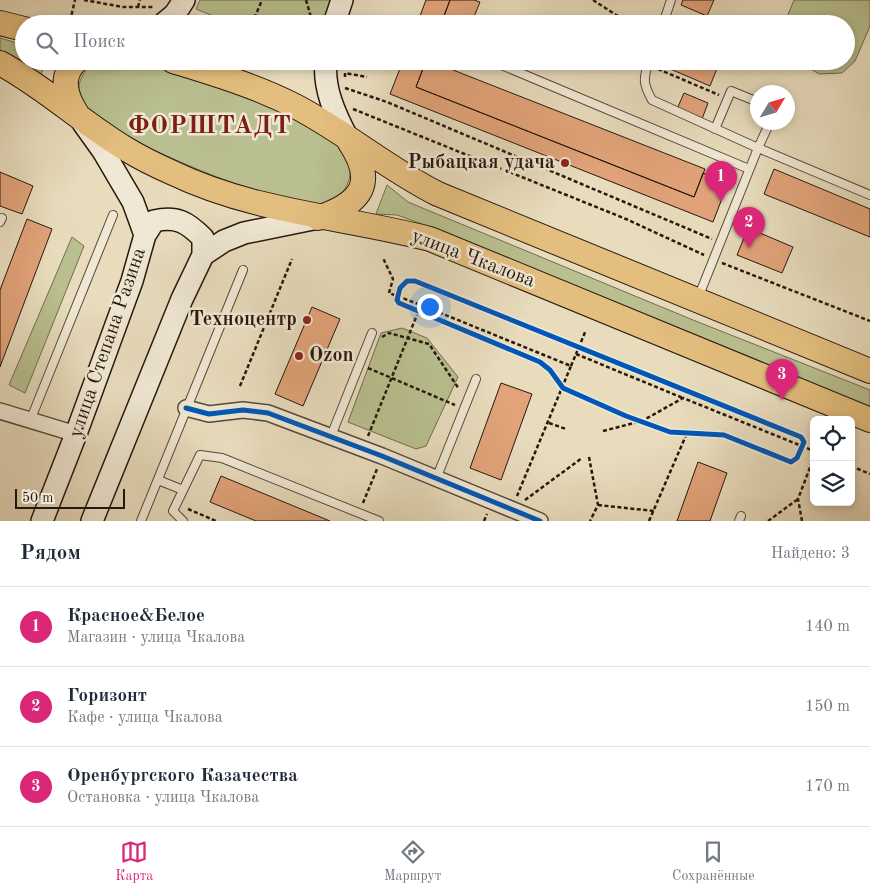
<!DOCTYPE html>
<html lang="ru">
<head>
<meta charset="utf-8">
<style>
	:root { --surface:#fff; --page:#f6f6f7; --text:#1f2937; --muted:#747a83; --line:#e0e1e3; --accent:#db2777 }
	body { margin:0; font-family:"Old Standard TT",serif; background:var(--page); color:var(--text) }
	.controls { position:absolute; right:15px; bottom:15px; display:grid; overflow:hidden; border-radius:8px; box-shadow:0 2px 8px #0003 }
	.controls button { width:45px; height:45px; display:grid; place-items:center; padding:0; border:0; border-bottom:1px solid var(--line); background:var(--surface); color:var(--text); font:25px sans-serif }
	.compass { position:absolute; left:750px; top:85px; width:45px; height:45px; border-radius:50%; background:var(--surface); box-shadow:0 2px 8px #0003; rotate:52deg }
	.scale { position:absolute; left:15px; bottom:12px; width:110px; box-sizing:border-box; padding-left:5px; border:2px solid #27180d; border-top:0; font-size:14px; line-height:18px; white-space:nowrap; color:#27180d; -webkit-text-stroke:4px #f0e8d4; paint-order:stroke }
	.you { position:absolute; left:429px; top:306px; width:18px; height:18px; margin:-12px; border:4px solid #fff; border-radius:50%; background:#1a73e8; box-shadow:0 0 0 8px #1a73e833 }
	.badge { display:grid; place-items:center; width:32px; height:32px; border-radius:50%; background:var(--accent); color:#fff; font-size:16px; font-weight:700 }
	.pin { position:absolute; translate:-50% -41px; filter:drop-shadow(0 1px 2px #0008) }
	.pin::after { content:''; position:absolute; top:26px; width:18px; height:15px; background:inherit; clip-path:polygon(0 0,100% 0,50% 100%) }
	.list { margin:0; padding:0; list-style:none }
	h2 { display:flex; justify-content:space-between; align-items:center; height:65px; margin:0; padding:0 20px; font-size:21px }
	h2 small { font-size:16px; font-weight:400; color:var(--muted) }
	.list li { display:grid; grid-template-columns:32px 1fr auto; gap:15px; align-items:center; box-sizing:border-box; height:80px; padding:0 20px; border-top:1px solid var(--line) }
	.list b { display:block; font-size:19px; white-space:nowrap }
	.list p { margin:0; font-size:16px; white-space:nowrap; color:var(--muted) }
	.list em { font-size:16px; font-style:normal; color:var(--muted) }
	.icon { flex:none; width:28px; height:28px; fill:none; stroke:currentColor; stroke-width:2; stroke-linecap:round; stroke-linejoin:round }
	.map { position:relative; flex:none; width:870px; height:521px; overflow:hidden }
	.search { position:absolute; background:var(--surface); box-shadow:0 2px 8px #0003; left:15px; right:15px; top:15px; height:55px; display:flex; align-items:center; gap:12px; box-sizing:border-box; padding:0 18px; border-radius:28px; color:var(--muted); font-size:19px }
	.sheet { height:305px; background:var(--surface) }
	nav { display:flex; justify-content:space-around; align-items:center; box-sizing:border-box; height:70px; border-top:1px solid var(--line); background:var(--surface); font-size:14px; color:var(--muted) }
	nav a { display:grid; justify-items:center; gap:2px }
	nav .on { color:var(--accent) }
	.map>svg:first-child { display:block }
</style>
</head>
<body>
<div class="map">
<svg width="870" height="521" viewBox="0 0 870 521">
	<rect width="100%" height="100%" fill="#e8dcbd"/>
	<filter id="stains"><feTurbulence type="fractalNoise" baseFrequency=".004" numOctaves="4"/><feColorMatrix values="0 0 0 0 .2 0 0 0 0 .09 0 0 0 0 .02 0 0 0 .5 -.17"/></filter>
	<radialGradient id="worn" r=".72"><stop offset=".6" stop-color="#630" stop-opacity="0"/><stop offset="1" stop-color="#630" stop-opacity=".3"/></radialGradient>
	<path fill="#b9bf8f" stroke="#706c4e" d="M200,0H333L323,24H233L196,9Z
		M794,0H870V26L855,61L842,73L819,74L798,61H846V24H784Z
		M0,38L24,45V61H47L40,76L0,53Z
		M142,61L163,67C181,73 199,79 217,86C250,98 364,131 349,180C345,193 333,203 319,205C312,207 301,202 294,200C279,196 263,194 249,189C216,177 92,131 81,99C75,83 83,73 93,62Z
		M387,185L408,202L693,320L870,390V406L439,230L397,215L376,214Z
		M72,237L84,246L25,393L9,385Z
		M402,328L427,338L458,377L426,446L416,449L348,422L381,333Z"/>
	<path fill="#e2a37a" stroke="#27180d" d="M426,0H450L441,24H417Z
		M450,0H474L480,2L471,24H441Z
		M683,0H714L707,16L681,5Z
		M403,61H426L416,87L694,197L703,173L728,183L713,222L390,94Z
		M426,61H457L453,70L705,169L694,197L416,87Z
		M663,61H720L710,86L661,65Z
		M684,93L708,103L702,119L677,109Z
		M774,169L870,209V237L764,194Z
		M0,172L33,186L22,214L0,206Z
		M27,219L52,229L0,367V290Z
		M748,228L793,247L782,273L737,255Z
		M312,307L340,319L303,406L275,394Z
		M501,383L532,394L501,480L470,468Z
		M698,462L727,473L710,521H677Z
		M221,476L330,521H256L210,502Z"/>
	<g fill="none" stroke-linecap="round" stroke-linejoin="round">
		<g stroke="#574939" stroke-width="10">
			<path id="lane" d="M663,24L671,0
				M492,61L749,169
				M649,61C643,79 643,84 652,100L758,148L698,298
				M770,122L758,148L870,195
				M715,129L731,91L758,102
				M0,222L2,218
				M30,421L113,215
				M331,436L372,333
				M436,479L476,379
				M158,480L183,490
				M141,521L243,270
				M183,521L173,511L200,455L222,458L379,521
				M739,521L741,516"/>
		</g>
		<g stroke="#574939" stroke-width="18">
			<path id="street" d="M186,408L209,414L243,410L268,413L382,456L540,521
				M0,411L76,434"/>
		</g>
		<g stroke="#27180d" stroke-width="24">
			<path id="secondary" d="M163,24L175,14L184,0
				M334,24L342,0
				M326,61C323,88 335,114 347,137
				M145,235L154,221C177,216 187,222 203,238V255
				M42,521L76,434L132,281L145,235L133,202L103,151L83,123
				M92,521L182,299L203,255L224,241L244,233L318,218"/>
		</g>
		<g stroke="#27180d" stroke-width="26">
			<path id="primary" d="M0,23L24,29
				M76,61C59,77 66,97 77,114
				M173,61C215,74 256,86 295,106C345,132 388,169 438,194L870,371
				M0,63C46,88 81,122 126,149C141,158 157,166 173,173C254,212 345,217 430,239L870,420
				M318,218C362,203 377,183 349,141"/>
		</g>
		<path stroke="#27180d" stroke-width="2.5" stroke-dasharray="4 2.5" stroke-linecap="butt" d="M84,0L123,7H154
			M306,0L313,24
			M593,0L630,24
			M138,7L140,0
			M70,21L75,0
			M192,21L199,24
			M252,24L262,0
			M294,61L308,67
			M658,69L719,95
			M345,77V73L367,77
			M345,88L387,102L712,239
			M353,109L626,219L704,255
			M722,263L870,321
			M421,305L571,366L517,496
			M382,337L389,333L429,344L459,389
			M576,354L586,330
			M571,366L576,354L683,398
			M368,368L455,405
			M240,386L292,259
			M549,423L566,429
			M603,431L642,421L683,398L814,451
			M368,436L421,305L389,293L393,279L383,258
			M589,457L598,505L590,521
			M851,466L870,474
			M525,500L582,458
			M363,503L377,469
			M598,505L654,511
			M188,509L216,521
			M484,521L487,514
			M649,521L687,433
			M768,521L798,499
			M802,521L798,499L814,457"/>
		<use href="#lane" stroke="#f0e8d4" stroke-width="8"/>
		<use href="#street" stroke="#f0e8d4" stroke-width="15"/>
		<use href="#secondary" stroke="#f0e8d4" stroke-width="21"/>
		<use href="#primary" stroke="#e4be7e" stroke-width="24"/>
		<g stroke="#f0e8d4" stroke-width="8">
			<path id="cycleway" d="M407,281H415L801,437L804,442L797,458L791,462L724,435L670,432L626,416L563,388L550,370L540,362L399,303L397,300L400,288Z
				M186,408L209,414L243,410L268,413L382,456L540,521"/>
		</g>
		<use href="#cycleway" stroke="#0057b8" stroke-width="5"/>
	</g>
	<g fill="#8f2418" stroke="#f0e8d4" stroke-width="2">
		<circle cx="565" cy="163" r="5"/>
		<circle cx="307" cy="320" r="5"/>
		<circle cx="299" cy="356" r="5"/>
	</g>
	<g text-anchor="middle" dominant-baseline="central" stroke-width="5" stroke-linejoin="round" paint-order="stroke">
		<g font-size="20" font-weight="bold" fill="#27180d" stroke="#f0e8d4" text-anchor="end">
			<text x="555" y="163">Рыбацкая удача</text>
			<text x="297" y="320">Техноцентр</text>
			<text x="309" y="356" text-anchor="start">Ozon</text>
		</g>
		<g font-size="20" fill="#27180d" stroke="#f0e8d4">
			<text transform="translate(473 259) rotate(21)">улица Чкалова</text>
			<text transform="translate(108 343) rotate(-71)">улица Степана Разина</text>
		</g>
		<g font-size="25" font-weight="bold" letter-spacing="1" fill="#7a1f14" stroke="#f0e8d4">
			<text x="210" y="126">ФОРШТАДТ</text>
		</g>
	</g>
	<rect width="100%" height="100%" filter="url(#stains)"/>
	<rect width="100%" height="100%" fill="url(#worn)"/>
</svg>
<div class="controls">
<button><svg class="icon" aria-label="locate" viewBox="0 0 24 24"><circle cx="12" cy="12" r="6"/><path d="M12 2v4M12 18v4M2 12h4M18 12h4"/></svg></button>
<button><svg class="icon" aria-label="layers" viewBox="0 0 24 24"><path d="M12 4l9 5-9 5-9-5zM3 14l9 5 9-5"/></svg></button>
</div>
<svg class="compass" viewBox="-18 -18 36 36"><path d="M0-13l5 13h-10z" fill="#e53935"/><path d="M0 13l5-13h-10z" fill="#747a83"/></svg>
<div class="scale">50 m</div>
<div class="you"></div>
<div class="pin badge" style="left:721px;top:202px">1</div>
<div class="pin badge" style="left:749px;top:248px">2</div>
<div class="pin badge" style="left:782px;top:400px">3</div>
<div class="search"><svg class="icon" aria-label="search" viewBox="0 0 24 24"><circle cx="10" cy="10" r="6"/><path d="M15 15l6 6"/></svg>Поиск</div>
</div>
<section class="sheet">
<h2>Рядом<small>Найдено: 3</small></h2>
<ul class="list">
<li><span class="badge">1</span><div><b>Красное&amp;Белое</b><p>Магазин · улица Чкалова</p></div><em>140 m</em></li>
<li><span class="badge">2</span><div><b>Горизонт</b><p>Кафе · улица Чкалова</p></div><em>150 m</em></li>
<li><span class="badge">3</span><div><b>Оренбургского Казачества</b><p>Остановка · улица Чкалова</p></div><em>170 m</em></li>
</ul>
</section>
<nav>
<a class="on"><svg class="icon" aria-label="map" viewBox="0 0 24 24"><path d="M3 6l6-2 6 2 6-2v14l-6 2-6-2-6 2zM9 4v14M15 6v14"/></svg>Карта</a>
<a><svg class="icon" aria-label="directions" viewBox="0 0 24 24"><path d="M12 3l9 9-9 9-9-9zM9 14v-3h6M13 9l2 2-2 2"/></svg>Маршрут</a>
<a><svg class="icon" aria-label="saved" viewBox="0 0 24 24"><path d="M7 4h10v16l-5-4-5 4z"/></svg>Сохранённые</a>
</nav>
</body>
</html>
